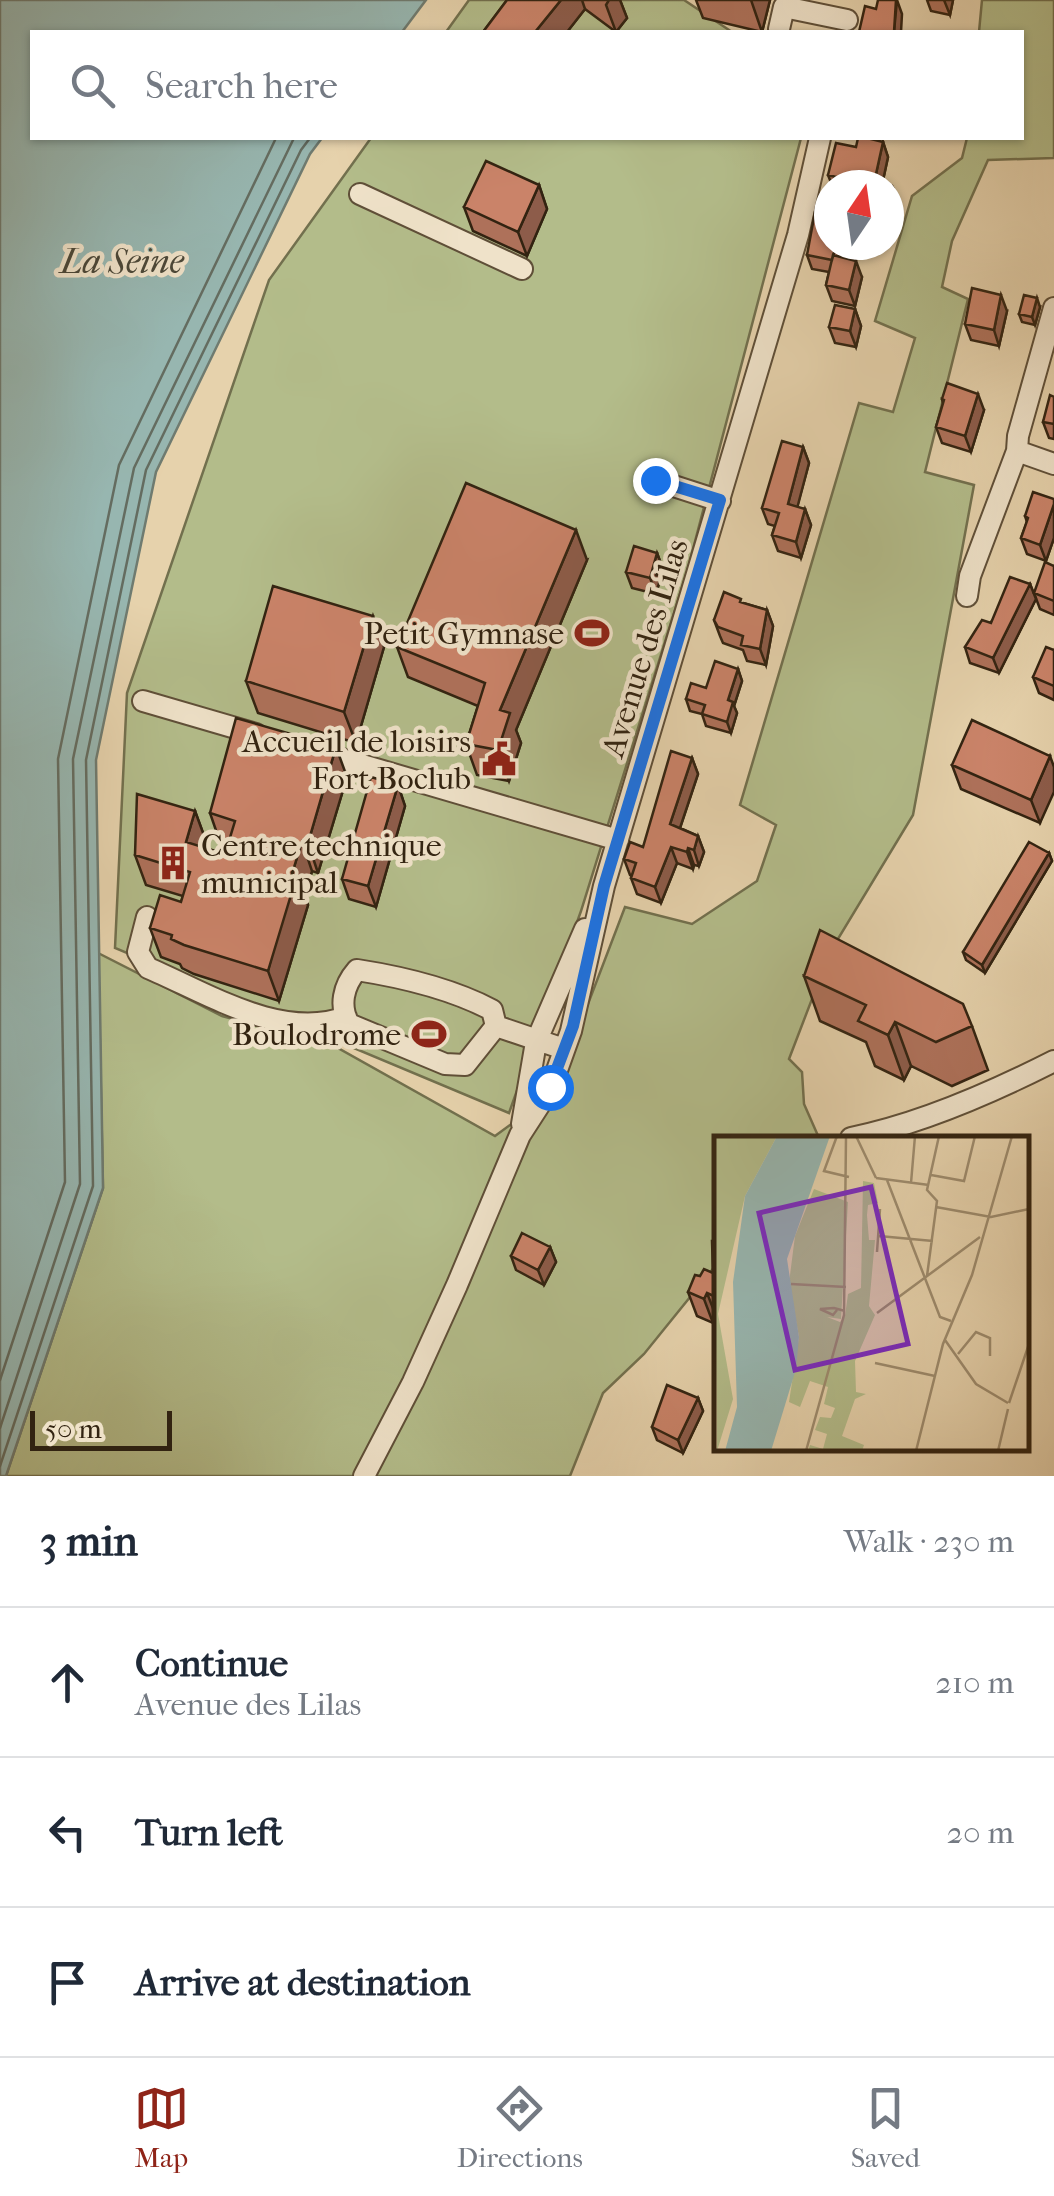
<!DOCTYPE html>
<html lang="en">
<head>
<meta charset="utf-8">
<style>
	:root { --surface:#fff; --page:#f2f2f3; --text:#1f2937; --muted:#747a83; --line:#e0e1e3; --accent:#8f2418 }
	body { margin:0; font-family:"IM FELL French Canon",serif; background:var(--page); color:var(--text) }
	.compass { position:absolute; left:814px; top:170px; width:90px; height:90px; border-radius:50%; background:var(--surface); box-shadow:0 2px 8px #0004; rotate:13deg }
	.scale { position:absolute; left:30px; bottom:25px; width:142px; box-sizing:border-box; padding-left:10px; border:5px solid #322311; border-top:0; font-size:28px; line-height:35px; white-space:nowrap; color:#322311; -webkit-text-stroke:8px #efe2c9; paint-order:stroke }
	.stop { position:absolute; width:30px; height:30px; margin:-22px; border:8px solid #1a73e8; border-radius:50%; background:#fff }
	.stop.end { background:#1a73e8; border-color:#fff; box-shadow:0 2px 10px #0008 }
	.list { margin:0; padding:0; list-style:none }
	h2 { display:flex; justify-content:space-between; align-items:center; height:130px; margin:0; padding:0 40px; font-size:42px }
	h2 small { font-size:32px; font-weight:400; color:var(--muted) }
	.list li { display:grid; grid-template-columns:65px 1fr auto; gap:30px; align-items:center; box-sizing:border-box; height:150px; padding:0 40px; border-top:2px solid var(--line) }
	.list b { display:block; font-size:38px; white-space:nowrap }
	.list p { margin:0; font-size:32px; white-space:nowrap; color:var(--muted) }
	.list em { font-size:32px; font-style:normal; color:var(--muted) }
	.icon { flex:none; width:55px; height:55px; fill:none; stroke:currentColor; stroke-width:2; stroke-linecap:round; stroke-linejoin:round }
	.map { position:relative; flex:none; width:1054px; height:1476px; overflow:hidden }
	.search { position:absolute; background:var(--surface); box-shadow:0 2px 8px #0004; left:30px; right:30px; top:30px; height:110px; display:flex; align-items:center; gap:25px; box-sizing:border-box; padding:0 35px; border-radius:0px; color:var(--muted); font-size:38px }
	.sheet { height:580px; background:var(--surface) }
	nav { display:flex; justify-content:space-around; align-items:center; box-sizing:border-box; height:140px; border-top:2px solid var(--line); background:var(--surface); font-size:28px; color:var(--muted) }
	nav a { display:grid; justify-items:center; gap:5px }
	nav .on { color:var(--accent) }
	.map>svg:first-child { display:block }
</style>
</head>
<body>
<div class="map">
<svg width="1054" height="1476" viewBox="0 0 1054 1476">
	<rect width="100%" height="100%" fill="#e6d2ac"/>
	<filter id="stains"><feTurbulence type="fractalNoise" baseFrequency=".002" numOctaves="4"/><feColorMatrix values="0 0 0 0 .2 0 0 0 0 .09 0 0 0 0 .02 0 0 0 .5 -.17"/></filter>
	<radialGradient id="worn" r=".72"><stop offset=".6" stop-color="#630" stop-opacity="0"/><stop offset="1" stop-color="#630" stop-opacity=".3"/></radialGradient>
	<path fill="#b3bc8a" stroke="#72704e" stroke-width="2.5" d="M469,0H684L732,32H446Z
		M982,0H1054V158L988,160L952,241L942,287L968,299L925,472L974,485L913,815L830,952L789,1059L802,1072L804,1104L819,1138H716V1265L644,1354L603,1393L570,1476H6L103,1188L98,953L222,1016L336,1047L495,1136L554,1093L625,907L692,924L757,881L776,825L740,805L859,403L893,412L915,338L875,321L912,196L962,158L967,138H1022V32H979Z
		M371,138H801L688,568L581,911L509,1113L115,948L127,693L269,280Z"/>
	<path fill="#97b6b0" stroke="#6f7b70" stroke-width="2.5" d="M0,0H426L402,32H32V138H322L310,154L156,472L96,760L103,1188L6,1476H0Z"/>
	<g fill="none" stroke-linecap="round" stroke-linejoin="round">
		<path stroke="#646c60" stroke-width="2.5" d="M0,1380L65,1182L58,759L119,465L276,138
			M0,1428L80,1184L73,759L134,468L294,138
			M0,1466L93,1186L86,760L146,470L301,150L310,138"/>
		<g stroke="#5f4f38" stroke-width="24">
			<path id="minor" d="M779,29L784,7L847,20
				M360,194L522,269
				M1017,451L1054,464
				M655,480L720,501
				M967,596L970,576L1017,451L1018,436L1054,308
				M143,701L256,734
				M318,752L618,840
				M147,917L138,952L148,968C207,993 281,1041 346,1017
				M496,1026L465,1065L445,1064L349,1024C339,1006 343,986 357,970C402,977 452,989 492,1010L496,1026L564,1049
				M522,1124L536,1042L585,929
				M851,1138C921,1124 991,1093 1054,1061
				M364,1476L413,1382L457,1285L520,1135L551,1087L571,1031L604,886L798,235L820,138"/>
		</g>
		<use href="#minor" stroke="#efe2c9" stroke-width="20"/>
	</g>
	<path fill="#ae715a" stroke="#322311" stroke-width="2.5" d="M507,0H620L627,18L616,32L585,9L567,32H483Z
		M696,0H770L762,32L703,18Z
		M927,0H953L950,15L931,11Z
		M883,142L888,157L882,185H832L828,175L856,147Z
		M539,185L547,209L527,256L473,231L464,207Z
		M807,255L841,257L862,277L855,306L832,301L826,285L829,272L812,269Z
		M1040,307L1035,325L1022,322L1019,314Z
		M855,309L861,326L856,347L835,343L829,327Z
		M1007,311L999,346L971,340L965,324Z
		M1054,397V439L1049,438L1043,422Z
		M942,399L984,410L971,452L942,443L936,427L943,404Z
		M803,447L809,463L797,507L805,509L811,525L801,558L778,551L772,535L775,526L768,524L762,508Z
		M1054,504V538L1046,561L1027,554L1021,538L1027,522L1025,516Z
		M657,553L663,569L656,594L632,588L626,572Z
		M587,560L516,730L521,743L509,781L477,775L466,744L478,706L408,677L397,647Z
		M1054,566V615L1040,609L1034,593Z
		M1030,584L1036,599L999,673L970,663L965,647Z
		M743,603L767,610L773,626L766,665L747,661L743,650L723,643L720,636L714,620Z
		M384,647L356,743L258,713L246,681Z
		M1054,650V700L1039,693L1033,677Z
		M738,669L742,681L734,706L737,713L731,733L706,726L702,714L690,711L686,699Z
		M1050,756L1040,823L961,789L952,765Z
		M692,758L698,774L680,828L698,836L704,852L699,866L694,865L693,869L677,863L661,903L637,894L631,878L632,875H630L624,859L643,847Z
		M347,777L318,873L312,871L305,896L308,905L279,1001L194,974L182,968L180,964L161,957L150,928L181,902L183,896L146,885L135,855L195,811L206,841L204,848L225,854L228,845L220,842L210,813Z
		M398,785L405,806L376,907L349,899L342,879Z
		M1049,853L1052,861L985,973L966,960L963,952Z
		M804,976L972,1026L988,1070L952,1086L911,1066L904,1080L875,1066L866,1042L820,1021Z
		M716,1241V1317L713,1323L697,1316L688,1292L700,1276L713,1273Z
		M550,1247L556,1262L544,1285L516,1270L511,1256Z
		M698,1398L703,1411L683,1453L657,1440L652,1427Z"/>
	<path fill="#8d5c4a" stroke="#322311" stroke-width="2.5" d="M561,0H582L585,9L567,32H535Z
		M609,0H620L627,18L616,32L606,5Z
		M751,0H770L762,32Z
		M897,0L902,14L901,32H894Z
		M944,0H953L950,15Z
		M883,142L888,157L882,185L874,183Z
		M539,185L547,209L527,256L518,232Z
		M893,188L899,203L893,227L889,217V206Z
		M836,245H844L837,274L832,260Z
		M856,261L862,277L855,306L849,290Z
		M1001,295L1007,311L999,346L994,330Z
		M1037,298L1040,307L1035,325L1032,317Z
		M855,309L861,326L856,347L850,331Z
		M978,394L984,410L971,452L965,436Z
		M803,447L809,463L794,520L788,504Z
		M1054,504V538L1046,561L1040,545Z
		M805,509L811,525L801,558L796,542Z
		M576,530L587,560L516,730L521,743L509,781L498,750L500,710Z
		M657,553L663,569L656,594L650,578Z
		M1030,584L1036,599L999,673L993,658Z
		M767,610L773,626L766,665L760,649Z
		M373,616L384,647L356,743L344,712Z
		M738,669L742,681L734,706L737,713L731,733L727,722L728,700Z
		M336,747L347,777L318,873L308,843Z
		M1050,756L1054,767V792L1040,823L1031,800Z
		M692,758L698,774L676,840L670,824Z
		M398,785L405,806L376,907L368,886Z
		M195,811L206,841L197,872L186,842Z
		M698,836L704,852L699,866L694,850Z
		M302,841L312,871L305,896L308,905L279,1001L268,971L292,874Z
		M671,847L677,863L661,903L655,887Z
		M688,848L694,865L693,869L687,852Z
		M1049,853L1052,861L985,973L982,965Z
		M895,1022L911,1066L904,1080L888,1035Z
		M550,1247L556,1262L544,1285L538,1270Z
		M707,1293L716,1316L713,1323L704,1299Z
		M698,1398L703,1411L683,1453L678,1440Z"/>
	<path fill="#ca8369" stroke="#322311" stroke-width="2.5" d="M507,0H561L535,32H483Z
		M878,0H896L894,32H859L865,6L876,9Z
		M858,138H867L883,142L874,183L882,185H869L828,175L836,143L856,147Z
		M486,161L539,185L518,232L464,207Z
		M889,187L893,188L889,206Z
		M815,212L829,217V245H836L832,260L807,255Z
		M833,255L856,261L849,290L826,285Z
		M972,288L1001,295L994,330L965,324Z
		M1024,295L1037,298L1032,317L1019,314Z
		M835,305L855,309L850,331L829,327Z
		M947,383L978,394L965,436L936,427L944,400L942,399Z
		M1050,395L1054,397V424L1043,422Z
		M782,441L803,447L788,504L805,509L796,542L772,535L779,513L762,508Z
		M466,483L576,530L500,710L510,713L498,750L466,744L485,683L397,647Z
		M1033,492L1054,499V504L1040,545L1021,538L1028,518L1025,516Z
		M634,546L657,553L650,578L626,572Z
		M1045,562L1054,566V601L1034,593Z
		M1010,577L1030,584L993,658L965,647L982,620L991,623Z
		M273,586L373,616L344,712L246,681Z
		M724,592L741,599L740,602L767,610L760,649L741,645L743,636L718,627L714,620Z
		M1046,647L1054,650V686L1033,677Z
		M715,661L738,669L728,700L733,702L727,722L702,714L705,705L686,699L691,683L706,688Z
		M236,718L336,747L308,843L302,841L292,874L297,875L268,971L184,945L171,939L172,935L150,928L160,895L181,902L190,872L135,855L137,794L195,811L186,842L225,854L235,821L210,813Z
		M972,720L1050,756L1031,800L952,765Z
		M671,751L692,758L670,824L698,836L694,850L688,848L687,852L671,847L655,887L631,878L636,863L624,859L630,842L643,847Z
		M371,777L398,785L368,886L342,879Z
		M1029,842L1049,853L982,965L963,952Z
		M820,930L963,1004L972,1026L936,1042L895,1022L888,1035L858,1021L866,1005L804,976Z
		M522,1233L550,1247L538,1270L511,1256Z
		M712,1241H716V1297L707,1293L704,1299L688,1292L695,1275L700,1276L704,1269L713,1273Z
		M667,1385L698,1398L678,1440L652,1427Z"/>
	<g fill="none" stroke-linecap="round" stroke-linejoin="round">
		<path stroke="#1a73e8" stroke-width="12" d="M550,1087L573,1026L604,886L720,500L655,480"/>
	</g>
	<defs>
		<g id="stadium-bare" transform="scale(2.7)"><path d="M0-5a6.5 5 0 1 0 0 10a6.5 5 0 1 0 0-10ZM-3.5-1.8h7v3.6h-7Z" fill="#8f2418" stroke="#efe2c9" stroke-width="2.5" paint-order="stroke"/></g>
		<g id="civic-bare" transform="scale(2.7)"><path d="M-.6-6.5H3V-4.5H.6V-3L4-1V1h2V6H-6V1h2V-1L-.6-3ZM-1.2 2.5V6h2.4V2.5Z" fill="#8f2418" stroke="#efe2c9" stroke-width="2.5" paint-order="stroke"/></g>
		<g id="building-bare" transform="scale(2.7)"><path d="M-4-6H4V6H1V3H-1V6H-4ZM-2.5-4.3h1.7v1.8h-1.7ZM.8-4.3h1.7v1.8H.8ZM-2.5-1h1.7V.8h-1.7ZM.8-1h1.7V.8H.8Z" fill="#8f2418" stroke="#efe2c9" stroke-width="2.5" paint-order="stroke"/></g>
	</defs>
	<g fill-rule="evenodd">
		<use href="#stadium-bare" x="592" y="633"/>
		<use href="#civic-bare" x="499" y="759"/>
		<use href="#building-bare" x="173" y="863"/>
		<use href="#stadium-bare" x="429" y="1034"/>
	</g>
	<g text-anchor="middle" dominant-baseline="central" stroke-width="9" stroke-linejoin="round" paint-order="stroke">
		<g font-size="32" fill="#322311" stroke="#efe2c9" text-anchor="end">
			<text x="564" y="633">Petit Gymnase</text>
			<text x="471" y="741">Accueil de loisirs<tspan x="471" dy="37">Fort Boclub</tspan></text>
			<text x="201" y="845" text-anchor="start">Centre technique<tspan x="201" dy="37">municipal</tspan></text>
			<text x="401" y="1034">Boulodrome</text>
		</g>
		<g font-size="32" fill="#322311" stroke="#efe2c9">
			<text transform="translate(645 648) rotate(-73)">Avenue des Lilas</text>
		</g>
		<g font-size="35" font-style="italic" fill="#4b4839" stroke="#efe2c9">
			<text x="122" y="261">La Seine</text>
		</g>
	</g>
	<g transform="translate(714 1136)">
		<rect width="315" height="315" fill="#e6d2ac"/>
		<path d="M0,0H63L31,60L4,178L19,263L3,315ZM149,45L160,47L164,67L154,69L153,79L155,104H161L155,170L161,179L141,225L142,256L152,258L141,263L128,300L150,309L148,315H94L96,309L109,313L113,298L101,294L106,281L117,282L121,272L110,268L114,251L96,245L86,271L75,266L85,201L75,147L81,100L100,53L134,66L127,183L113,181L126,186L131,180L134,158L147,152Z" fill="#b3bc8a"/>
		<path d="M63,0H116L73,123L85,201L82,233L57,315H11L23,271L19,146L31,60Z" fill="#97b6b0"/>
		<path fill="none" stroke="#9e8c6e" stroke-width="2.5" d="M123,0L110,35L135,41M142,0L162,42M217,39L250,45L261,0M162,42L215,49M173,44L226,181L237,185M197,47L201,0M222,71L277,81L315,73M165,100L219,105M163,116L166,73M213,140L223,65L213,54L225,0M77,148L132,151M123,174L119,179L106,173L120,172L131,175M163,177L266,101M231,204L262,248L294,267M244,218L262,196L276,202V220M161,227L221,240M295,267L315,208M92,315L130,179L132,0M202,315L229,208L258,139L298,0M284,315L294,273"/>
		<path fill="#7b2cbf" fill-opacity="0.15" stroke="#7b2cbf" stroke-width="5" d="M157,51L194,208L81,234L45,77Z"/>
		<rect width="315" height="315" fill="none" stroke="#322311" stroke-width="5"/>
	</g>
	<rect width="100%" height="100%" filter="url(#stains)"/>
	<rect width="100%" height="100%" fill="url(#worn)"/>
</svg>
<svg class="compass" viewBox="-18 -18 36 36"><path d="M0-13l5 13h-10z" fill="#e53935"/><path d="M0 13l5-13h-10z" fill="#747a83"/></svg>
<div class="scale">50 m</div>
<div class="stop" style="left:550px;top:1087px"></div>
<div class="stop end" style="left:655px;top:480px"></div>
<div class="search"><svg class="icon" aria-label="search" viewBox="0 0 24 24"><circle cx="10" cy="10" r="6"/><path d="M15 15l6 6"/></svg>Search here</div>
</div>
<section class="sheet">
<h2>3 min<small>Walk · 230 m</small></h2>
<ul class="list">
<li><svg class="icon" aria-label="ahead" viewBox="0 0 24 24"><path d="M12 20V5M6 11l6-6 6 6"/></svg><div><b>Continue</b><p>Avenue des Lilas</p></div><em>210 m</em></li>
<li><svg class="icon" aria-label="left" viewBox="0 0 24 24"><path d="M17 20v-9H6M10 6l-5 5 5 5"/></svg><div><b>Turn left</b></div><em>20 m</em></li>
<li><svg class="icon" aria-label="arrive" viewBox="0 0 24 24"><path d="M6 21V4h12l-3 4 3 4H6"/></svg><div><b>Arrive at destination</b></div></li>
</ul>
</section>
<nav>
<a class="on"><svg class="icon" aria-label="map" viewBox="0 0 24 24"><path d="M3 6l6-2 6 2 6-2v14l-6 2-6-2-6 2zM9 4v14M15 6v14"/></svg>Map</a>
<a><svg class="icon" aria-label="directions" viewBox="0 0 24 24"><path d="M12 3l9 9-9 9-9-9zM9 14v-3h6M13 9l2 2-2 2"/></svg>Directions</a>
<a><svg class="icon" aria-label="saved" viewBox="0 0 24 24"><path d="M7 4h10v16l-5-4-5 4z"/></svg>Saved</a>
</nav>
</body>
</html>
